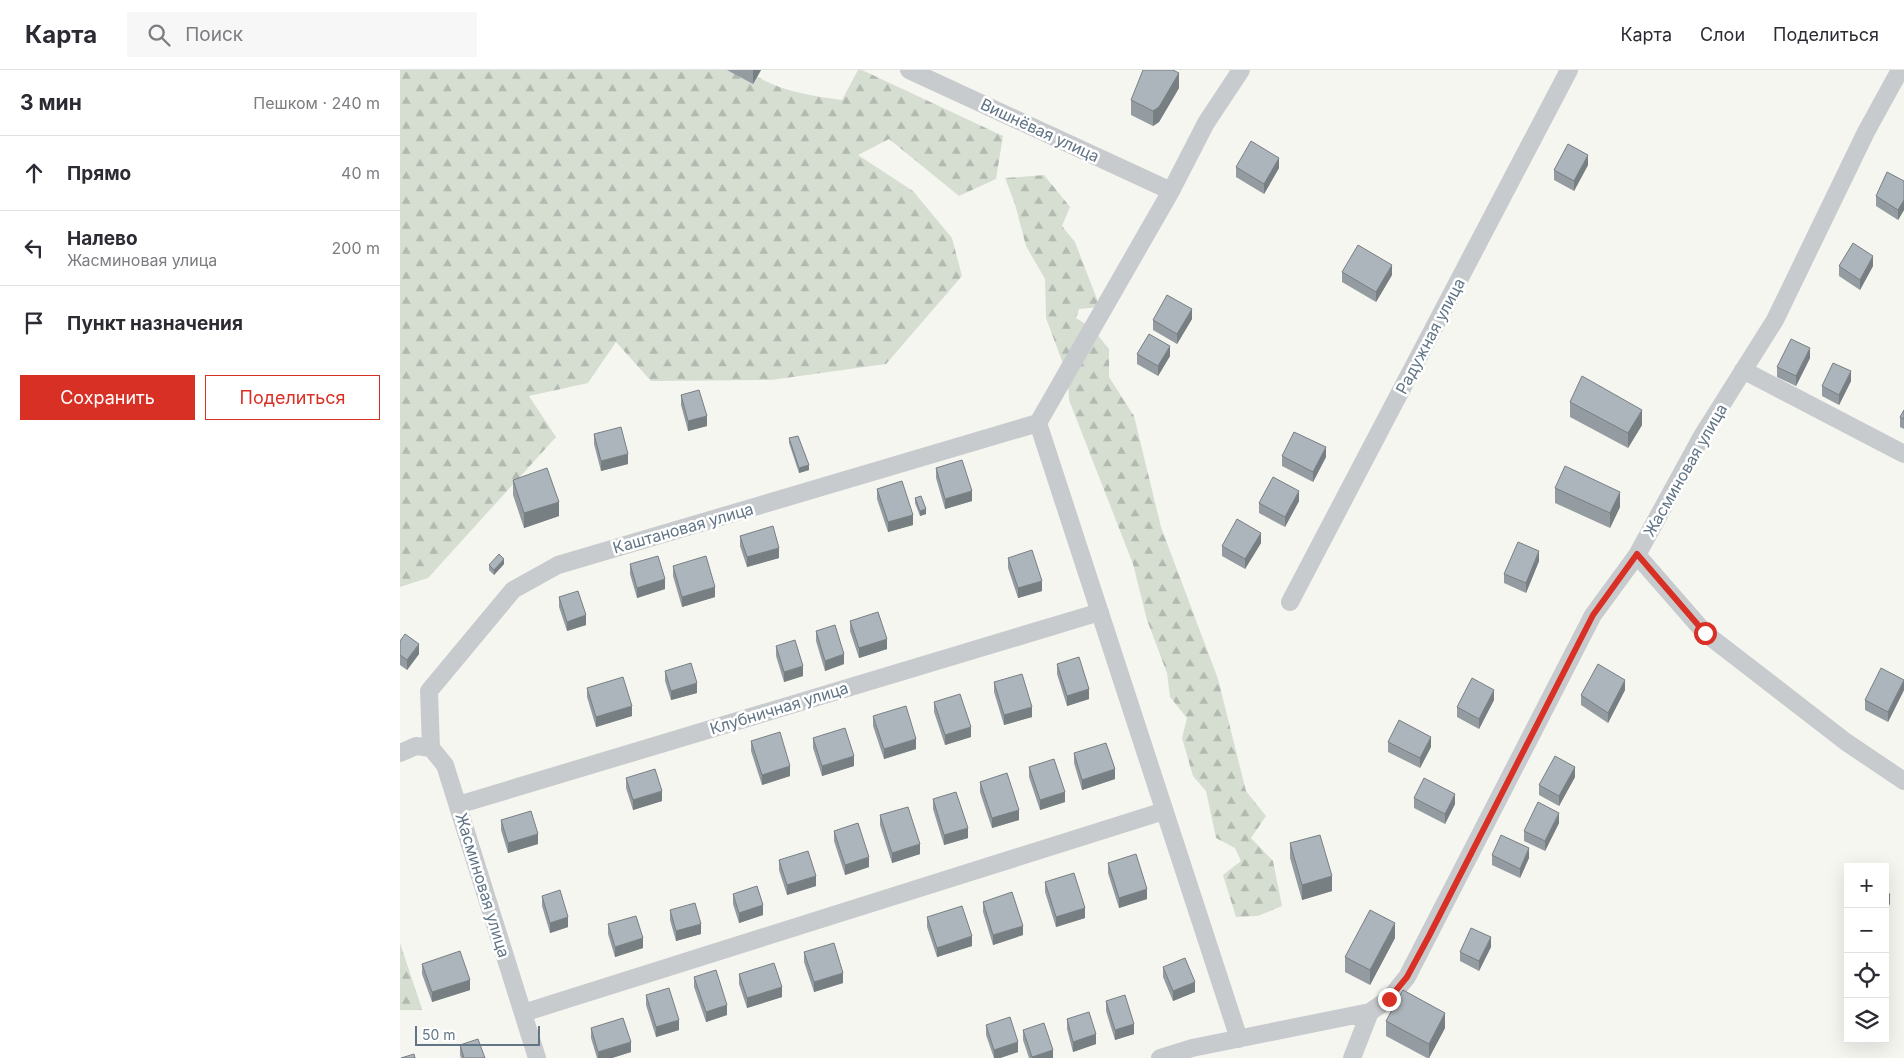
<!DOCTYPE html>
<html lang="ru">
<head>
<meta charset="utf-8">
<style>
	:root { --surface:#fff; --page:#f7f7f7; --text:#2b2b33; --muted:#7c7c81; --line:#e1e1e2; --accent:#d93025 }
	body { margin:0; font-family:Inter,sans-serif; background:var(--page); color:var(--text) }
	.controls { position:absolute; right:15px; bottom:15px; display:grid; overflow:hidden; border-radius:0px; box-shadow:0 5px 20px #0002 }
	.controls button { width:45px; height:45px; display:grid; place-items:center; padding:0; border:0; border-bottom:1px solid var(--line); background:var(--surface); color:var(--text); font:25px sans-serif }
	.scale { position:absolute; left:15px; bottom:12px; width:125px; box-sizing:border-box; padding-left:5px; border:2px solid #617586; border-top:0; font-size:14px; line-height:18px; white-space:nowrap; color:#617586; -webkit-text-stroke:4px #fff; paint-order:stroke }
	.stop { position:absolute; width:15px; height:15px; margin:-11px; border:4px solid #d93025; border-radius:50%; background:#fff }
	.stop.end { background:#d93025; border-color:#fff; box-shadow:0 1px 5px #0008 }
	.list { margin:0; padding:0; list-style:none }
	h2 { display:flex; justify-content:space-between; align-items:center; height:65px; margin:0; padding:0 20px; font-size:21px }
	h2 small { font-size:16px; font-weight:400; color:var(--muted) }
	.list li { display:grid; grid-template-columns:32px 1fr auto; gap:15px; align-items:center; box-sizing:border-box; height:75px; padding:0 20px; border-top:1px solid var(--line) }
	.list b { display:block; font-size:19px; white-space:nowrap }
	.list p { margin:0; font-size:16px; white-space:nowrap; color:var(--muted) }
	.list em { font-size:16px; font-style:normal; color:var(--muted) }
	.actions { display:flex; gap:10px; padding:15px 20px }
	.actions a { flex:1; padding:11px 0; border:1px solid var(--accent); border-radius:0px; text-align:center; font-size:18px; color:var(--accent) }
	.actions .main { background:var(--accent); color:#fff }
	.icon { flex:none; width:28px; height:28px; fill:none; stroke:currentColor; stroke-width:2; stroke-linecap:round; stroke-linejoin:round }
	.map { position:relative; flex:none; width:1504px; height:988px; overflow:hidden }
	header { display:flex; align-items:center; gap:30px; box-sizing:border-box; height:70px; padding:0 25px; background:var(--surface); border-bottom:1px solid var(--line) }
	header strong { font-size:24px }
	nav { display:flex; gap:28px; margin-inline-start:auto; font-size:18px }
	.search { width:350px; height:45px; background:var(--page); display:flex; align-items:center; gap:12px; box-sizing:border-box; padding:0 18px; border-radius:0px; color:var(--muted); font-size:19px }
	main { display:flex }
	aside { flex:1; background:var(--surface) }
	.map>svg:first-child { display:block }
</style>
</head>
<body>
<header>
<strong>Карта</strong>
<div class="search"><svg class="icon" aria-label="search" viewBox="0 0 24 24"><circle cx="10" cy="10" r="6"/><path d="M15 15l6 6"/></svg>Поиск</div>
<nav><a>Карта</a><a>Слои</a><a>Поделиться</a></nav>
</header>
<main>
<aside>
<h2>3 мин<small>Пешком · 240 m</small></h2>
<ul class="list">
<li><svg class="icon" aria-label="ahead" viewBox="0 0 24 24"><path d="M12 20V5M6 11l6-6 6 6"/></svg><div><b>Прямо</b></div><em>40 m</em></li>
<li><svg class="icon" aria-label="left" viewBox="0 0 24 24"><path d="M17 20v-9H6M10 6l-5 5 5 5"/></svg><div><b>Налево</b><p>Жасминовая улица</p></div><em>200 m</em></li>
<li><svg class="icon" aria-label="arrive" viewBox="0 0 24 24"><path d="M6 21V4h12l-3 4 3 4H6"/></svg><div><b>Пункт назначения</b></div></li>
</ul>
<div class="actions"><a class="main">Сохранить</a><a>Поделиться</a></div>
</aside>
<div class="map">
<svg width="1504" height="988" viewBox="0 0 1504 988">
	<defs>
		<pattern id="forest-firs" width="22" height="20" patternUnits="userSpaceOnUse" patternTransform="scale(1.25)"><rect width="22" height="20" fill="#d6ded2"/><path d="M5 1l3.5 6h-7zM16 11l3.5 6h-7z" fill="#b1b9b0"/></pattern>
	</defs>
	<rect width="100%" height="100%" fill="#f6f6f1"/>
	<path fill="url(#forest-firs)" d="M0,0H348C375,21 409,25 442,30L458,0H462L603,66L596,109L559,126L489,69L458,85L513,121L552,168L562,206L486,294L371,310L251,311L216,272L188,313L129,326L156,367L28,508L0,517Z
		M644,105L670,137L662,156L675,172L700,237L679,239L676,248L692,258L709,279V307L734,346L761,457L818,609L846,721L866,746L851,768L873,791L882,836L858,846L836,847L823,805L841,791L835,778L816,768L806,721L793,706L782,668L787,648L770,627L767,603L747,550L733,494L669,330L668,307L646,248L645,209L626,176L615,134L605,108Z
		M0,873L22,939V940H0Z"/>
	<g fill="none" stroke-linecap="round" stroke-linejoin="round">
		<path stroke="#c8cbce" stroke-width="18" d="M509,0L771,121
			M1343,300L1504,384
			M1237,485L1305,563L1446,672L1504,711
			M890,532L1169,0
			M31,678L29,621L113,520L158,495L638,353
			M0,683L16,676L31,678L45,695L137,988
			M58,735L700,542
			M123,943L764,741
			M839,969L638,353L771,121L806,53L841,0
			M760,988L792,978L970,942L989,929L1007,907L1193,545L1237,485L1302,366L1375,250L1466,62L1500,0
			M952,988L970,942"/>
	</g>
	<path fill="#949ca1" d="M327,0H361L353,14Z
		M779,18L759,52L753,56L731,45V30Z
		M1188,95L1174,121L1154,110V100Z
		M836,97L879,98L864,124L836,107Z
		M1504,111V140L1498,150L1476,136V126Z
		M1439,196H1473L1460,220L1439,206Z
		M942,202L992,205L976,232L942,212Z
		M792,249L777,274L753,260V250Z
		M737,284L770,286L758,306L737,294Z
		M1410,288L1396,316L1377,307V297Z
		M1451,311L1439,335L1422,326V316Z
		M281,325L307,356L288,361L281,335Z
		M1170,332L1242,355L1228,378L1170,347Z
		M1504,340V359L1500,357V347Z
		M194,364L228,394L201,401L194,374Z
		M389,368L409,400L399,403L389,373Z
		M882,386L926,387L913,412L882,396Z
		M536,398L572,431L545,439L536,408Z
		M113,410L159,446L124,458L113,425Z
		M1155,418L1220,437L1210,458L1155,433Z
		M477,419L513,455L488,462L477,429Z
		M515,428L526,444L520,446L515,433Z
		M899,431L885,457L859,443V433Z
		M340,466L379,488L347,497L340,476Z
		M861,473L845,499L822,486V476Z
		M608,488L642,521L618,528L608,498Z
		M1139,491L1126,523L1104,513V504Z
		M104,494L94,505L89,500V495Z
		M230,494L265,519L237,528L230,504Z
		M273,496L315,527L282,537L273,506Z
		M159,527L186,555L167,561L159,537Z
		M450,551L487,579L459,588L450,561Z
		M416,561L444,594L425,601L416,571Z
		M0,571L19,584L7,600L0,595Z
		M376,576L403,606L384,612L376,586Z
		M657,594L689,629L667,636L657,604Z
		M265,601L297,623L271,630L265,611Z
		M594,612L632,647L604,655L594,622Z
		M187,618L232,646L196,657L187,627Z
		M1225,620L1208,653L1181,635V625Z
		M1504,620L1488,652L1465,640V630Z
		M1094,630L1079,659L1057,647V637Z
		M534,632L571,667L545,675L534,642Z
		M473,646L516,679L484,689L473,656Z
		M413,668L454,696L422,706L413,678Z
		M351,671L390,706L362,715L351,681Z
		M988,672L1031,677L1020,698L988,682Z
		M674,683L715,709L682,720L674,693Z
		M629,697L665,732L640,740L629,707Z
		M1175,707L1159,736L1139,725V715Z
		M226,708L262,731L233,740L226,718Z
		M580,712L619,750L592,758L580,722Z
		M1014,728L1055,734L1045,754L1014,738Z
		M533,729L568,768L544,775L533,739Z
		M480,745L520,784L492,793L480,755Z
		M101,750L138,774L108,783L101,760Z
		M1159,753L1145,781L1124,771V761Z
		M434,761L469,797L445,805L434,771Z
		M890,773L932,821L902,830L890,788Z
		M1092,785L1129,788L1120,808L1092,795Z
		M379,790L416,816L387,825L379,800Z
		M708,793L747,829L719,838L708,803Z
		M645,812L685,848L656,857L645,822Z
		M333,824L363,845L339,853L333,834Z
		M142,826L168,857L150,863L142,836Z
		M583,832L623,865L593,875L583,842Z
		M270,840L301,864L276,871L270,850Z
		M527,847L572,876L537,887L527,857Z
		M208,854L243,878L215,887L208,864Z
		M995,868L970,915L945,902V887Z
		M1091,877L1079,901L1060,891V882Z
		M404,882L443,913L414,922L404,892Z
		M22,894L70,920L32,932L22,904Z
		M763,897L795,922L773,931L763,907Z
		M339,904L382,927L347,938L339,914Z
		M294,907L327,945L306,952L294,917Z
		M246,925L279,960L256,967L246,935Z
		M706,931L734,964L715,970L706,941Z
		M667,949L696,974L673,982L667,959Z
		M986,951L1045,958L1029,988H1027L986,966Z
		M586,955L618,982L600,988H594L586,965Z
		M191,958L231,982L212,988H197L191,968Z
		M623,960L653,988H629L623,970Z
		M60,975L85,988H61L60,985Z"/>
	<path fill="#787f83" d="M353,0H361L353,14Z
		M779,3V18L759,52L753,56V41Z
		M1188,85V95L1174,121V111Z
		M879,88V98L864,124V114Z
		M1504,130V140L1498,150V140Z
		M1473,186V196L1460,220V210Z
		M992,195V205L976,232V222Z
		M792,239V249L777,274V264Z
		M770,276V286L758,306V296Z
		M1410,278V288L1396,316V306Z
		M1451,301V311L1439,335V325Z
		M1242,340V355L1228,378V363Z
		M307,346V356L288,361V351Z
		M926,377V387L913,412V402Z
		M228,384V394L201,401V391Z
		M409,395V400L399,403V398Z
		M572,421V431L545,439V429Z
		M899,421V431L885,457V447Z
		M1220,422V437L1210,458V443Z
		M159,432V446L124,458V443Z
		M526,439V444L520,446V441Z
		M513,445V455L488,462V452Z
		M861,463V473L845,499V489Z
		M379,478V488L347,497V487Z
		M1139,481V491L1126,523V513Z
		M104,489V494L94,505V500Z
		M265,509V519L237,528V518Z
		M642,511V521L618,528V518Z
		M315,517V527L282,537V527Z
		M186,545V555L167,561V552Z
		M487,569V579L459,588V578Z
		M19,574V584L7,600V590Z
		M444,584V594L425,601V591Z
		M403,596V606L384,612V602Z
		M1225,610V620L1208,653V643Z
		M1504,610V620L1488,652V642Z
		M297,613V623L271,630V621Z
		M689,619V629L667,636V626Z
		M1094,620V630L1079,659V649Z
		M232,636V646L196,657V647Z
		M632,637V647L604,655V645Z
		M571,657V667L545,675V665Z
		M1031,667V677L1020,698V688Z
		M516,669V679L484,689V679Z
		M454,686V696L422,706V696Z
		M390,696V706L362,715V705Z
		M1175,697V707L1159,736V726Z
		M715,699V709L682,720V710Z
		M262,721V731L233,740V730Z
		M665,722V732L640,740V730Z
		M1055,724V734L1045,754V744Z
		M619,740V750L592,758V748Z
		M1159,743V753L1145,781V771Z
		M568,758V768L544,775V765Z
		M138,764V774L108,783V773Z
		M520,774V784L492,793V783Z
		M1129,778V788L1120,808V799Z
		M469,787V797L445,805V795Z
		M416,806V816L387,825V815Z
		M932,806V821L902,830V815Z
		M747,819V829L719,838V828Z
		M1490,824V834L1485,842V832Z
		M363,835V845L339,853V843Z
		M685,838V848L656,857V847Z
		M168,847V857L150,863V853Z
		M995,853V868L970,915V900Z
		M301,854V864L276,871V861Z
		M623,856V865L593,875V865Z
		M572,866V876L537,887V878Z
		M1091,867V877L1079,901V891Z
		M243,868V878L215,887V877Z
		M443,903V913L414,922V912Z
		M70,910V920L32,932V922Z
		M795,912V922L773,931V921Z
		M382,917V927L347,938V928Z
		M327,935V945L306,952V942Z
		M1045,943V958L1029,988V974Z
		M279,950V960L256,967V957Z
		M734,954V964L715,970V960Z
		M696,964V974L673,982V972Z
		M231,972V982L212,988H198V982Z
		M618,972V982L600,988H594V980Z
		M653,980V988H632V987Z"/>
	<path fill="#acb5bb" stroke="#787f83" d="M743,0H773L779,3L759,37L753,41L731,30Z
		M851,71L879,88L864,114L836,97Z
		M1168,74L1188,85L1174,111L1154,100Z
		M1487,102L1504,111V130L1498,140L1476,126Z
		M1453,173L1473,186L1460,210L1439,196Z
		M958,175L992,195L976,222L942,202Z
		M767,225L792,239L777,264L753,250Z
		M749,264L770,276L758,296L737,284Z
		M1391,269L1410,278L1396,306L1377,297Z
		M1433,293L1451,301L1439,325L1422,316Z
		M1182,306L1242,340L1228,363L1170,332Z
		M299,320L307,346L288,351L281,325Z
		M1504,340V349L1500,347Z
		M221,357L228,384L201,391L194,364Z
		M894,362L926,377L913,402L882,386Z
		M398,366L409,395L399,398L389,368Z
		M562,390L572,421L545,429L536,398Z
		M1165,396L1220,422L1210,443L1155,418Z
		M147,398L159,432L124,443L113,410Z
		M873,407L899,421L885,447L859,433Z
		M502,411L513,445L488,452L477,419Z
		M521,426L526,439L520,441L515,428Z
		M837,449L861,463L845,489L822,476Z
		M373,456L379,478L347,487L340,466Z
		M1118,472L1139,481L1126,513L1104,504Z
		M632,480L642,511L618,518L608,488Z
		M99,484L104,489L94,500L89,495Z
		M258,486L265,509L237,518L230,494Z
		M306,486L315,517L282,527L273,496Z
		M178,521L186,545L167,552L159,527Z
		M478,542L487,569L459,578L450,551Z
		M435,555L444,584L425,591L416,561Z
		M5,564L19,574L7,590L0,585V571Z
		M395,570L403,596L384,602L376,576Z
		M679,587L689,619L667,626L657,594Z
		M291,593L297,613L271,621L265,601Z
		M1198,594L1225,610L1208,643L1181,625Z
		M1481,598L1504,610L1488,642L1465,630Z
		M622,604L632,637L604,645L594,612Z
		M223,607L232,636L196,647L187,618Z
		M1072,608L1094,620L1079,649L1057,637Z
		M560,624L571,657L545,665L534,632Z
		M506,636L516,669L484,679L473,646Z
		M999,650L1031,667L1020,688L988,672Z
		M445,658L454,686L422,696L413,668Z
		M380,662L390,696L362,705L351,671Z
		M706,673L715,699L682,710L674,683Z
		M1155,686L1175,697L1159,726L1139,715Z
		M654,689L665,722L640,730L629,697Z
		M255,699L262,721L233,730L226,708Z
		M607,703L619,740L592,748L580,712Z
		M1024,708L1055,724L1045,744L1014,728Z
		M556,722L568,758L544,765L533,729Z
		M1138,732L1159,743L1145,771L1124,761Z
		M508,737L520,774L492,783L480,745Z
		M131,741L138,764L108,773L101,750Z
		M458,753L469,787L445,795L434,761Z
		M920,765L932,806L902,815L890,773Z
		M1101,765L1129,778L1120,799L1092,785Z
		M408,781L416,806L387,815L379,790Z
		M736,784L747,819L719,828L708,793Z
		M674,803L685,838L656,847L645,812Z
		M357,816L363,835L339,843L333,824Z
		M160,820L168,847L150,853L142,826Z
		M612,822L623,856L593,865L583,832Z
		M1485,822L1490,824L1485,832Z
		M295,833L301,854L276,861L270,840Z
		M562,836L572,866L537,878L527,847Z
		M970,840L995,853L970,900L945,887Z
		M236,846L243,868L215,877L208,854Z
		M1071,858L1091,867L1079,891L1060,882Z
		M434,873L443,903L414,912L404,882Z
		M60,881L70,910L32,922L22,894Z
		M785,888L795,912L773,921L763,897Z
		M374,893L382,917L347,928L339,904Z
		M316,900L327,935L306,942L294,907Z
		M269,918L279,950L256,957L246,925Z
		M1003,920L1045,943L1029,974L986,951Z
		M725,925L734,954L715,960L706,931Z
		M689,942L696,964L673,972L667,949Z
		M610,947L618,972L594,980L586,955Z
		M223,948L231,972L198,982L191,958Z
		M644,953L653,980L632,987L623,960Z
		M78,969L85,988H64L60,975Z
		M14,984L15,988H1Z"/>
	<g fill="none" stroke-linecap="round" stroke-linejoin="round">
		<path stroke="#d93025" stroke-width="6" d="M989,929L1007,907L1029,866L1193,545L1237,484L1305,563"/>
	</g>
	<g text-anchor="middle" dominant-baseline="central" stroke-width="5" stroke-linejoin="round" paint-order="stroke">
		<g font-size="16" fill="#617586" stroke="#fff">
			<text transform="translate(640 60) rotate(25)">Вишнёвая улица</text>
			<text transform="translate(1030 266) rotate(-62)">Радужная улица</text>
			<text transform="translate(1285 400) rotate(-60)">Жасминовая улица</text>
			<text transform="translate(283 458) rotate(-16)">Каштановая улица</text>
			<text transform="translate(379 638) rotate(-17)">Клубничная улица</text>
			<text transform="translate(83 815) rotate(73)">Жасминовая улица</text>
		</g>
	</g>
</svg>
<div class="controls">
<button>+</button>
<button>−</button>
<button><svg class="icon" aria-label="locate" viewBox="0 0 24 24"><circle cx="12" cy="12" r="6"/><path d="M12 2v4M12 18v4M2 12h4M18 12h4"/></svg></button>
<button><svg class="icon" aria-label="layers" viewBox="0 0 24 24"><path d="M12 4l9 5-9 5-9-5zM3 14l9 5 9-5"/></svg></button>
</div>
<div class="scale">50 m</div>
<div class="stop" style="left:1305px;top:563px"></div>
<div class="stop end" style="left:989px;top:929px"></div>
</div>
</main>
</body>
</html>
